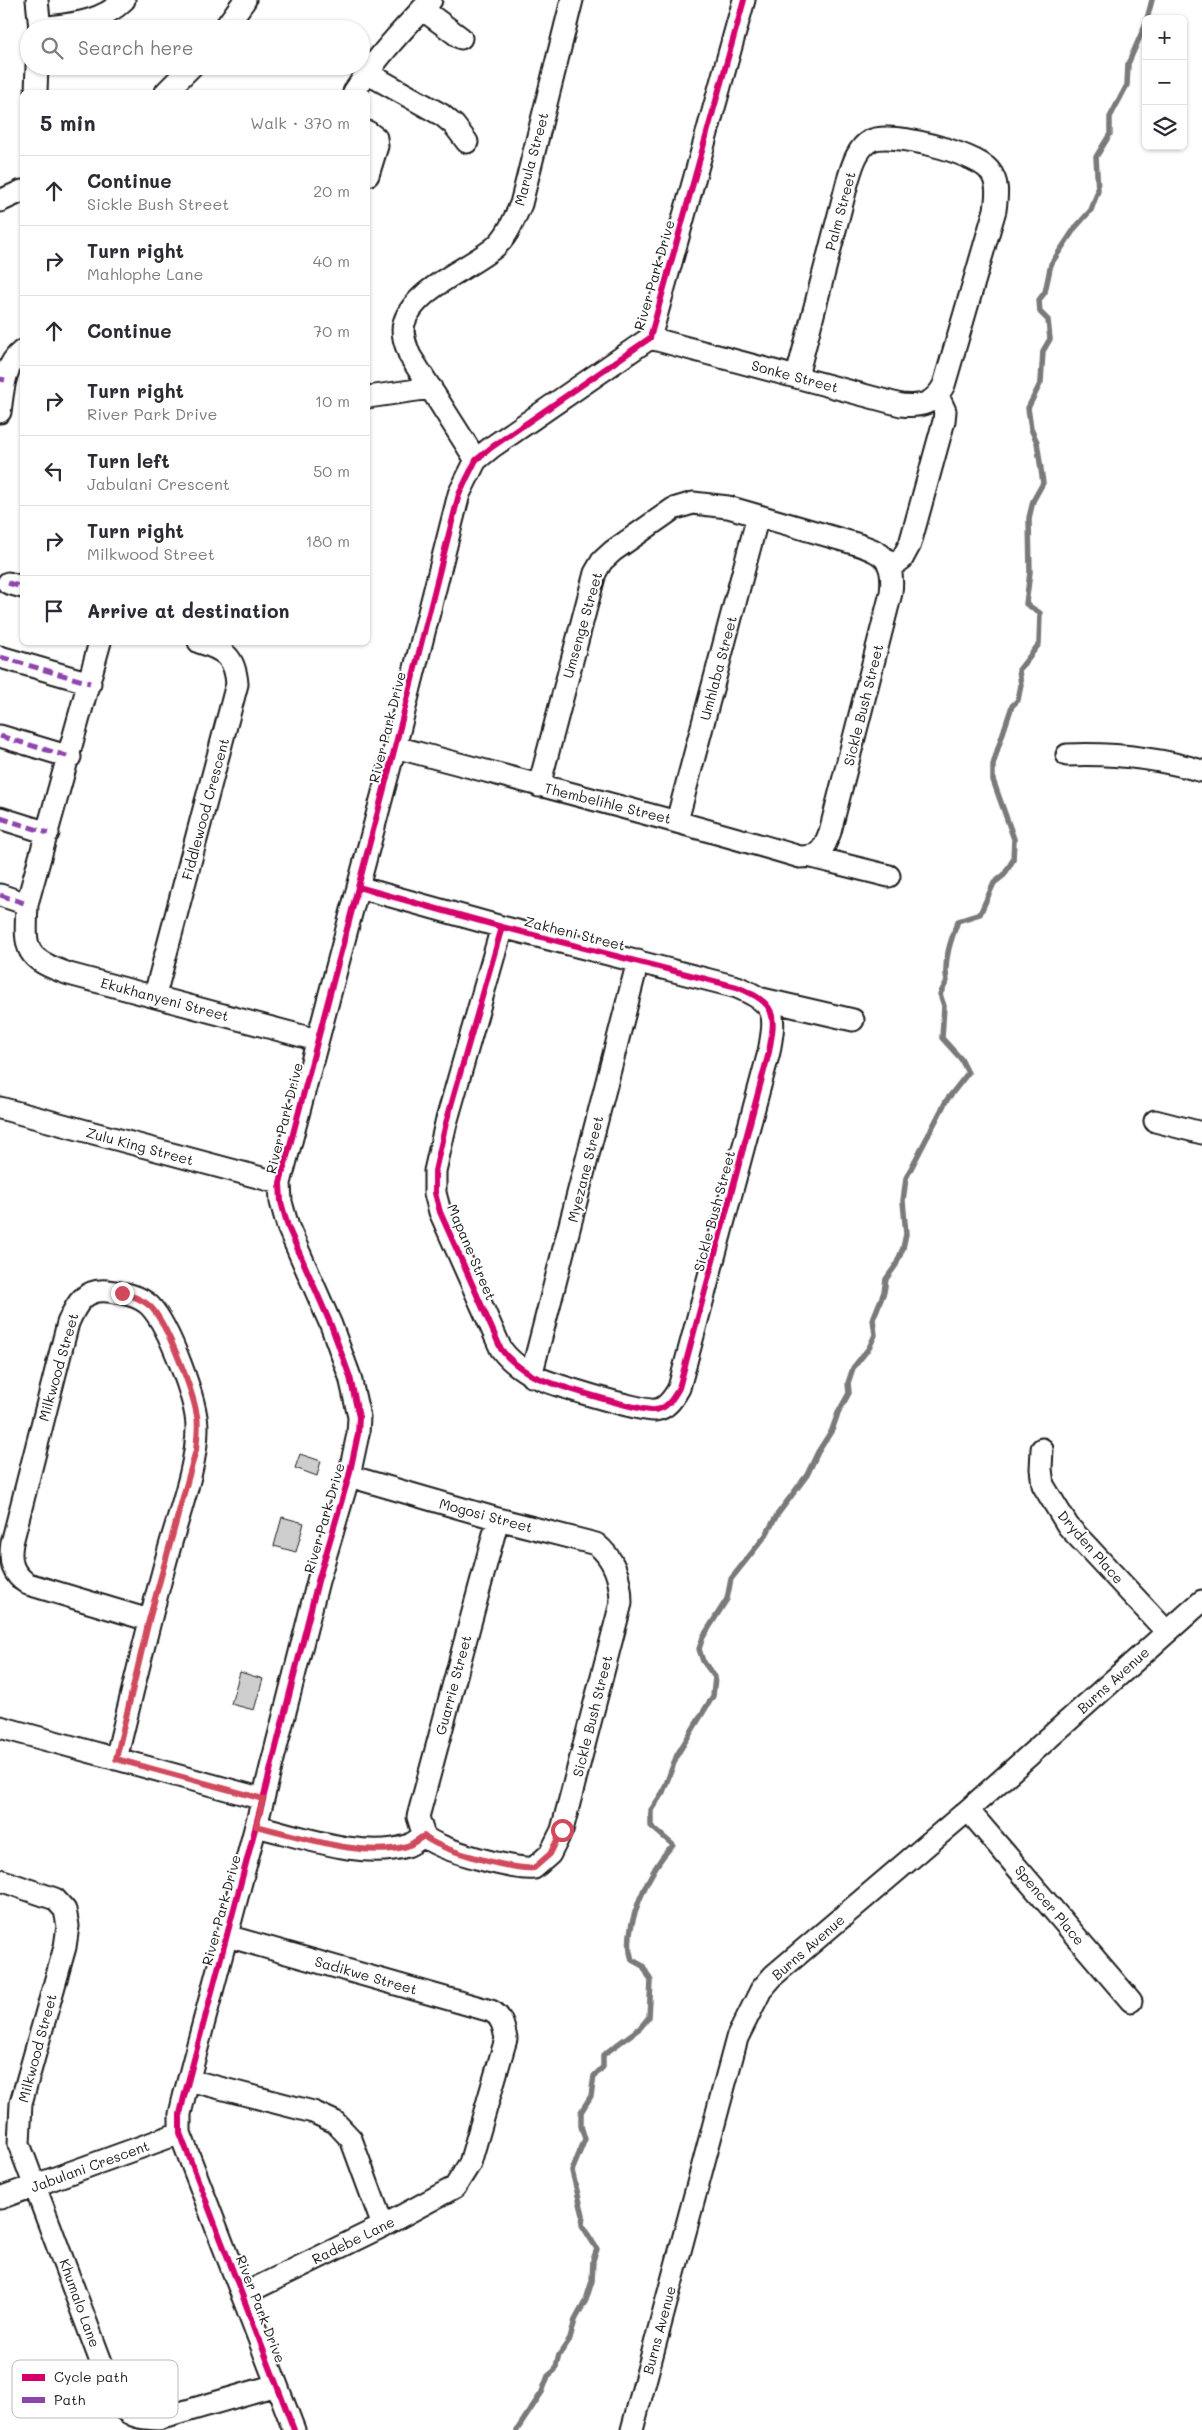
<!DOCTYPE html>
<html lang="en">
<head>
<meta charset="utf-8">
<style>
	:root { --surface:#fff; --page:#f2f2f3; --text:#2b2b33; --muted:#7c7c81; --line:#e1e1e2 }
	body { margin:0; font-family:Mali,sans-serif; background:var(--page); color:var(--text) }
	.controls { position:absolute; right:15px; top:15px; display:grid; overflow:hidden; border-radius:8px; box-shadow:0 1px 4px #0004 }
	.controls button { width:45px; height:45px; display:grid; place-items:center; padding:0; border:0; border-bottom:1px solid var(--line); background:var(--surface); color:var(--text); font:25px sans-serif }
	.stop { position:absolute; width:15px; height:15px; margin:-11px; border:4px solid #d1495b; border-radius:50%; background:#fff }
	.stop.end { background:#d1495b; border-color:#fff; box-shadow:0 1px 5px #0008 }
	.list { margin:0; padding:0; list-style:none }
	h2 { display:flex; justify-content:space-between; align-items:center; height:65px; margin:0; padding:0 20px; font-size:21px }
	h2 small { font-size:16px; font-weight:400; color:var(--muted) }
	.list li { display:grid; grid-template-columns:32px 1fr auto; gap:15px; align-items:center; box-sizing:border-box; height:70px; padding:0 20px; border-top:1px solid var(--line) }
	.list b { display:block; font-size:19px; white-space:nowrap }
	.list p { margin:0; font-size:16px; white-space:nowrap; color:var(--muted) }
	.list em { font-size:16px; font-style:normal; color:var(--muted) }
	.icon { flex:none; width:28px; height:28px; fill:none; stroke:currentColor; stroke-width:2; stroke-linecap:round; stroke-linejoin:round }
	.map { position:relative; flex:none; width:1202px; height:2430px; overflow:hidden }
	.search { position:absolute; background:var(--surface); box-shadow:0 1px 4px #0004; left:20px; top:20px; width:350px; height:55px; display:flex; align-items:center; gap:12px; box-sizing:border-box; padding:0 18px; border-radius:28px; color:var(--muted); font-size:19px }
	.panel { position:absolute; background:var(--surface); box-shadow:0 1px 4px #0004; left:20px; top:90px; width:350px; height:555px; border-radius:8px }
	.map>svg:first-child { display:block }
</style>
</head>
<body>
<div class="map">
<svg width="1202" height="2430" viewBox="0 0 1202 2430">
	<rect width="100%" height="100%" fill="#fff"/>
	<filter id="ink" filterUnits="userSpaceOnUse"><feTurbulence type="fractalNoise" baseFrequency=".02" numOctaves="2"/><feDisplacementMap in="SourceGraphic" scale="10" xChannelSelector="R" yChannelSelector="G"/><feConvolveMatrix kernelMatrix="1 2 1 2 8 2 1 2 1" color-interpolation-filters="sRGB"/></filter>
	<g filter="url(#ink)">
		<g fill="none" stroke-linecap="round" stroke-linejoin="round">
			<path stroke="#7a7a7a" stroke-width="5.5" d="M1147,19L1152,0
				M517,2430L542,2392L548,2376L555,2370L559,2355L570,2339L575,2320L586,2300L592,2281L593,2260L597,2249L582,2225L583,2215L572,2171L585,2139L581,2126V2112L591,2096L594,2076L603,2067V2055L640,2028L649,2017L651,1981L643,1966L632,1960C621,1929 650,1867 673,1845L651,1826V1810L663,1792L677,1755L713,1696L715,1677L703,1661L699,1649L703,1637L727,1599L731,1579L766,1535L777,1515L807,1475L818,1452L832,1430L838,1413L849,1393L848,1383L853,1368L869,1348L875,1335L873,1319L884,1292L886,1279L896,1265L903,1248L906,1234L903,1201L906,1178L946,1101L968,1073L961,1059L942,1038L944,1006L940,994L947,981C943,962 951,939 958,921L980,914L994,883L1004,875L1013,860L1014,839L993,780V765L998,748L1012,706L1018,700L1021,685L1019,670L1039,644L1040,613L1026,604L1030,572L1029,518L1033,501L1043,483L1037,442L1031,429L1028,408L1041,382L1043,351L1050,339L1048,320L1040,312L1039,300L1045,292L1051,264L1075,228L1091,210L1098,191L1096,157L1110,134V117L1127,85L1128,64L1146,23"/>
		</g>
		<path fill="#cecece" stroke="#1c1c1c" d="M300,1454L321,1461L317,1476L295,1468Z
			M282,1517L304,1523L296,1552L274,1546Z
			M240,1672L263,1679L254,1710L231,1704Z"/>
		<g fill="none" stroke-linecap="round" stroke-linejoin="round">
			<g stroke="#1c1c1c" stroke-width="25">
				<path id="minor" d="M37,0L40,29
					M422,9L461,38
					M40,28C70,24 101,23 124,0
					M224,29L245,0
					M367,73L442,115L454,125L467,142
					M36,92L37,66
					M166,92L192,66
					M354,92C376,58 403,29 431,0
					M368,132L376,138L377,146L368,175
					M0,201L22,191
					M650,338L901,405C921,407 934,404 944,385L995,210C997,195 999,182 989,170C975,153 890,130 870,141C857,148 852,167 848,180L797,376
					M368,397L431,388
					M0,412C3,390 4,365 22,351
					M476,460L410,356C406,346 401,334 404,323C415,288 469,269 495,247C508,236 514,219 521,204L572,0
					M891,567L902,559L910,544L944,421L945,411L938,396
					M8,583L22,587
					M100,642L27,904C25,950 23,958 69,974L317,1040
					M0,657L90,683
					M0,736L70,757
					M395,747C530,783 666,817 800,857C820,857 823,850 830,832L891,593C895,559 883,552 853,543L728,507L693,503L673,509L613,551L602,561L595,573L539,786
					M1067,755C1114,753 1157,758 1202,771
					M0,818L48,833
					M677,821L758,516
					M812,857L889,876
					M358,887L502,927L737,987C777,1004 776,1013 769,1052L679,1388C674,1397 667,1409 655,1410C643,1412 542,1382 530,1374C518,1367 509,1360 501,1349L440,1212L435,1193V1171L446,1123L502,927
					M0,895L27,904
					M155,995L237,684C235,657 225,650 199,642
					M762,999L853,1020
					M0,1108L280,1183
					M1155,1121L1202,1133
					M531,1376L638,961
					M1042,1449L1041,1469L1043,1485L1068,1526L1167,1632
					M349,1476L498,1519L596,1544C615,1559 621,1580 621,1603L562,1830L550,1854L534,1868C513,1870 438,1850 424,1836L418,1817L498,1519
					M0,1727L263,1799
					M116,1759C133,1690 149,1621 168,1553C178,1516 197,1466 197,1428C197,1401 169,1326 150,1306C139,1295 123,1293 108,1291C85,1288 76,1304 68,1323L12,1543C9,1561 12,1574 28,1584L149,1620
					M968,1810L1131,2001
					M256,1826C300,1836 363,1860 407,1846C413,1844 418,1839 424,1836
					M0,1880L55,1899L65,1910L68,1926L65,1947L21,2103L19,2144L115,2399C126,2416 139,2419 159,2419L276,2385
					M227,1936L491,2011C502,2016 504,2028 506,2039L470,2163L455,2187L383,2226L242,2295
					M189,2080L313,2112L335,2122L351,2139L383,2226
					M0,2198L180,2133
					M294,2430L180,2133V2114L184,2097L263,1799L318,1581L349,1476L358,1434L359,1417L350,1377L331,1325L288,1227L281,1202L280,1183L395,747L459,494L476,460L492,447L650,338L744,0
					M632,2430L737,2038L761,1990L774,1975L968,1810L1202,1601"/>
			</g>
			<use href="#minor" stroke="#fff" stroke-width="21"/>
			<path stroke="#8e44ad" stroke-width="5" stroke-dasharray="10 5" stroke-linecap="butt" d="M0,379L5,380
				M8,583L22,587
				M0,657L90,683
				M0,736L70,757
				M0,818L48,833
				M0,895L27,904"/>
			<g stroke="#fff" stroke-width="9">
				<path id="cycleway" d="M358,887L502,927L737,987C777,1004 776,1013 769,1052L679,1388C674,1397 667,1409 655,1410C643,1412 542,1382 530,1374C518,1367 509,1360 501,1349L440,1212L435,1193V1171L446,1123L502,927
					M294,2430L180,2133V2114L184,2097L263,1799L318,1581L349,1476L358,1434L359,1417L350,1377L331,1325L288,1227L281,1202L280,1183L395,747L459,494L476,460L492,447L650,338L744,0"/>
			</g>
			<use href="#cycleway" stroke="#d6006c" stroke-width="6"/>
		</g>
	</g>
	<g fill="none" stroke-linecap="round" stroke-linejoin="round" filter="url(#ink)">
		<path stroke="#d1495b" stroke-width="6" d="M122,1293C132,1296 142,1299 150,1306C167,1323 193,1391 197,1416C199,1427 197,1439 196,1450L149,1620L116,1759L263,1799L256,1826C300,1836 363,1859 407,1846C413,1844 418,1839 424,1836C438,1850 513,1870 534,1868L550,1854L562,1830"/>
	</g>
	<g text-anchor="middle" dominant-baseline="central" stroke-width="4" stroke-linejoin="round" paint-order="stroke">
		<g font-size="14" fill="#1c1c1c" stroke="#fff">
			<text transform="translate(531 159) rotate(-75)">Marula Street</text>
			<text transform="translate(840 211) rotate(-75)">Palm Street</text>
			<text transform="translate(654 275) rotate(-74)">River Park Drive</text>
			<text transform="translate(795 376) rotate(15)">Sonke Street</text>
			<text transform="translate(582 625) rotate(-74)">Umsenge Street</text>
			<text transform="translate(718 668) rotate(-75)">Umhlaba Street</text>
			<text transform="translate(863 705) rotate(-76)">Sickle Bush Street</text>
			<text transform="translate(387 727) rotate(-76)">River Park Drive</text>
			<text transform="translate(608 803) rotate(14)">Thembelihle Street</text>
			<text transform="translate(205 809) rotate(-75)">Fiddlewood Crescent</text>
			<text transform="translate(575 933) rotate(14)">Zakheni Street</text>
			<text transform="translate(165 999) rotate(15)">Ekukhanyeni Street</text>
			<text transform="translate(284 1118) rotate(-76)">River Park Drive</text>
			<text transform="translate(140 1146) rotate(15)">Zulu King Street</text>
			<text transform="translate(585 1169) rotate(-76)">Myezane Street</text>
			<text transform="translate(714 1211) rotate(-75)">Sickle Bush Street</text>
			<text transform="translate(472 1252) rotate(67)">Mapane Street</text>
			<text transform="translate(58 1367) rotate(-74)">Milkwood Street</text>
			<text transform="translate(486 1515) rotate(15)">Mogosi Street</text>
			<text transform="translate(324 1518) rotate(-74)">River Park Drive</text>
			<text transform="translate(1091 1547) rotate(49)">Dryden Place</text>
			<text transform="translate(1113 1680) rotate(-42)">Burns Avenue</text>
			<text transform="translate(453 1685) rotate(-75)">Guarrie Street</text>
			<text transform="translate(592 1716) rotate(-76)">Sickle Bush Street</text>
			<text transform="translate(1050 1905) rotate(50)">Spencer Place</text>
			<text transform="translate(221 1910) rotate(-75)">River Park Drive</text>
			<text transform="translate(808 1947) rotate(-41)">Burns Avenue</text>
			<text transform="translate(366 1975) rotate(16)">Sadikwe Street</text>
			<text transform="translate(37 2048) rotate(-75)">Milkwood Street</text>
			<text transform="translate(90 2166) rotate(-20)">Jabulani Crescent</text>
			<text transform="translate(353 2240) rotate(-26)">Radebe Lane</text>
			<text transform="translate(80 2303) rotate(70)">Khumalo Lane</text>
			<text transform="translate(261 2309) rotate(69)">River Park Drive</text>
			<text transform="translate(659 2330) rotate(-75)">Burns Avenue</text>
		</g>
	</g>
	<rect x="12" y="2360" width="166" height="58" rx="8" fill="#fff" stroke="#bbb" stroke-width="1"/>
	<rect x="22" y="2374" width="23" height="7" fill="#d6006c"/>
	<rect x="22" y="2397" width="23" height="6" fill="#8e44ad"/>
	<g font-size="14" fill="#1c1c1c">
		<text x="54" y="2382">Cycle path</text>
		<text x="54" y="2405">Path</text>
	</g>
</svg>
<div class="controls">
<button>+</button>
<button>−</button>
<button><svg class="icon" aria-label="layers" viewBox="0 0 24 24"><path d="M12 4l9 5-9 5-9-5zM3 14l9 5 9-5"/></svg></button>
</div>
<div class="stop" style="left:562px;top:1830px"></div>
<div class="stop end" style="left:122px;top:1293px"></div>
<div class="search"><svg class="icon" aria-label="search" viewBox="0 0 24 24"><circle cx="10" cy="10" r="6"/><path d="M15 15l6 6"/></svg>Search here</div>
<section class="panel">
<h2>5 min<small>Walk · 370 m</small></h2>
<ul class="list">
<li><svg class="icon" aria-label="ahead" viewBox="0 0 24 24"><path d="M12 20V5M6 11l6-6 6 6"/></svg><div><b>Continue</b><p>Sickle Bush Street</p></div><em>20 m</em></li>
<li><svg class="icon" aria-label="right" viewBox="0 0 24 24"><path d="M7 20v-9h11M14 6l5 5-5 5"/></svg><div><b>Turn right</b><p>Mahlophe Lane</p></div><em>40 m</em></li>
<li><svg class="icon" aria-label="ahead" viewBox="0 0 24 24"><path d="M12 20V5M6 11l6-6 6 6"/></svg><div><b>Continue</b></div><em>70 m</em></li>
<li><svg class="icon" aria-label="right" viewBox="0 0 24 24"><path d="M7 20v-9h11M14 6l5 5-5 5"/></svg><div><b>Turn right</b><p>River Park Drive</p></div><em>10 m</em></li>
<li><svg class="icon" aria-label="left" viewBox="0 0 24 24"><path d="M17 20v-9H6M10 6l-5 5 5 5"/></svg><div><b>Turn left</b><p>Jabulani Crescent</p></div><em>50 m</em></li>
<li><svg class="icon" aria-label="right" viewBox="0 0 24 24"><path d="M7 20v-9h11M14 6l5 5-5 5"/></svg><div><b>Turn right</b><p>Milkwood Street</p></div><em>180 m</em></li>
<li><svg class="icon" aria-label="arrive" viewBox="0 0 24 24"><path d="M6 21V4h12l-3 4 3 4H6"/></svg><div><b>Arrive at destination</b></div></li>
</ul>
</section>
</div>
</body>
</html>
